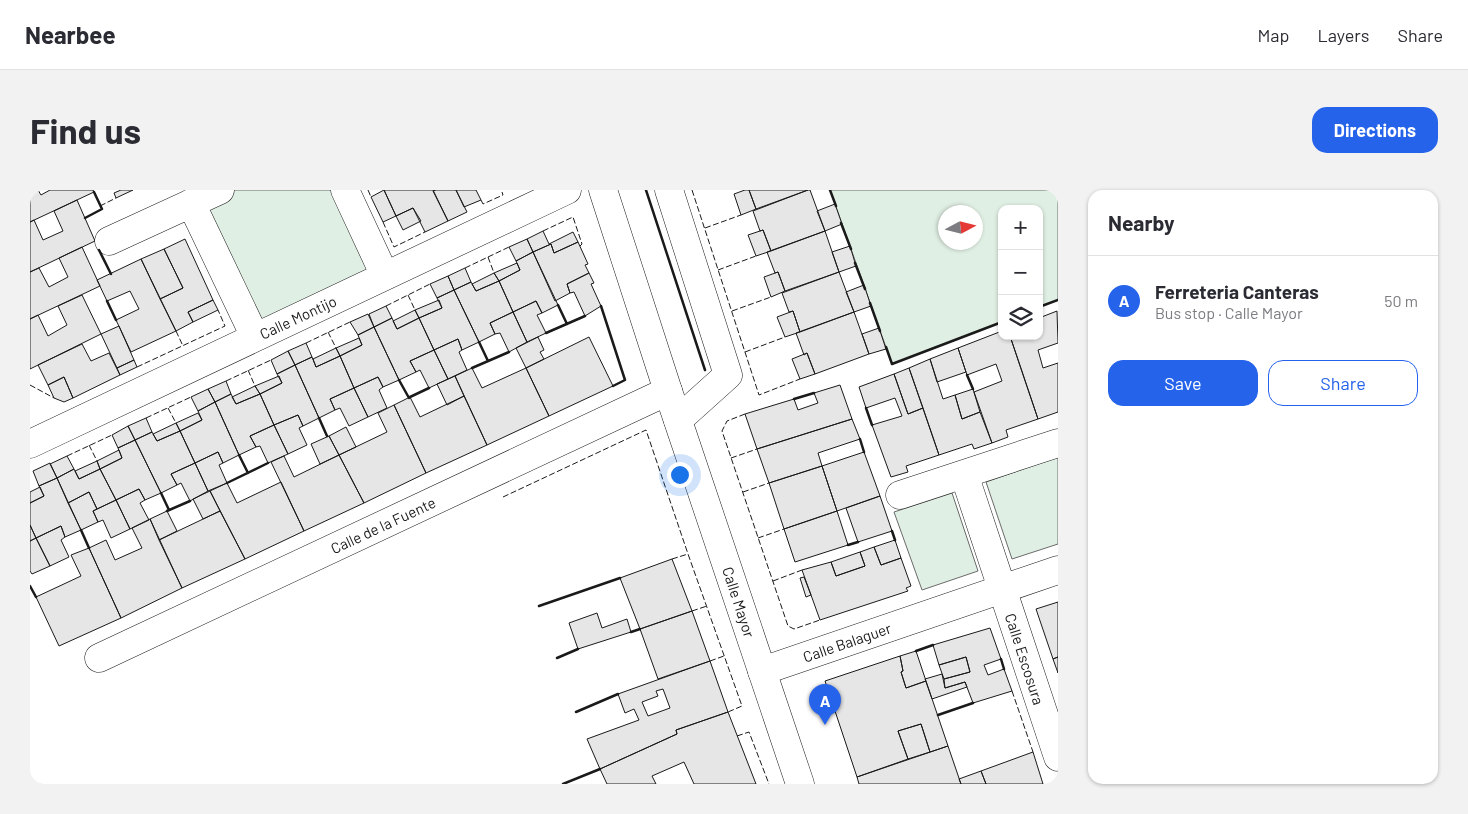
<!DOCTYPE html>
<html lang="en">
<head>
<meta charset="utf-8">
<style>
	:root { --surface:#fff; --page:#f2f2f3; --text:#2b2b33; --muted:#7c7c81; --line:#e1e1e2; --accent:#2563eb }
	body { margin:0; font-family:Barlow,sans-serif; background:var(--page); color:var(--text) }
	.controls { position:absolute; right:15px; top:15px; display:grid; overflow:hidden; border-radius:10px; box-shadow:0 1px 4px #0004 }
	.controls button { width:45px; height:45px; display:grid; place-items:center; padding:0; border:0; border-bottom:1px solid var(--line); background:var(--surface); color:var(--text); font:25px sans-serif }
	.compass { position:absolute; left:908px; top:15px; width:45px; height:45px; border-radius:50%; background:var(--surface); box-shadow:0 1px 4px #0004; rotate:83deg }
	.you { position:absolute; left:649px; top:284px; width:18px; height:18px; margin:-12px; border:4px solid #fff; border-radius:50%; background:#1a73e8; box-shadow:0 0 0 8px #1a73e833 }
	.badge { display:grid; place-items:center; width:32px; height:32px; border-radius:50%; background:var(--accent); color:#fff; font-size:16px; font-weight:700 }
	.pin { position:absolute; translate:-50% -41px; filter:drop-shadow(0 1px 2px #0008) }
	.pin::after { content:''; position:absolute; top:26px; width:18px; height:15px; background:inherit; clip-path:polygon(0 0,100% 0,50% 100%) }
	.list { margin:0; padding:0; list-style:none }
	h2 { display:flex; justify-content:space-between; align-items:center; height:65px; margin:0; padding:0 20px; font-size:21px }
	h2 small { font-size:16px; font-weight:400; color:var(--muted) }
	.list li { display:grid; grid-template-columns:32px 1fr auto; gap:15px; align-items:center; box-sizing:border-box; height:90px; padding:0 20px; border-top:1px solid var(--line) }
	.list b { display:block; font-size:19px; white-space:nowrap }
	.list p { margin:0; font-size:16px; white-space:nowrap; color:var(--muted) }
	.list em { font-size:16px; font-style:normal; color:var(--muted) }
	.actions { display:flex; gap:10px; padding:15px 20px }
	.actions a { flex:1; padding:11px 0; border:1px solid var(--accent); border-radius:15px; text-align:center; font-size:18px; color:var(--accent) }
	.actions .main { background:var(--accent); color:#fff }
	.icon { flex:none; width:28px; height:28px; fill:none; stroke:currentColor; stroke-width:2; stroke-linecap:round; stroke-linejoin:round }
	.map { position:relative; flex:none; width:1028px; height:594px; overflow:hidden; border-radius:15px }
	header { display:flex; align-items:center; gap:30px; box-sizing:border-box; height:70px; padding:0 25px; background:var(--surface); border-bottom:1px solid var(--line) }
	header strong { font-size:24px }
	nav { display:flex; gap:28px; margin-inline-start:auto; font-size:18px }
	.intro { display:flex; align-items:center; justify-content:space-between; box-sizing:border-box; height:120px; padding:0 30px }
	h1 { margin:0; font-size:35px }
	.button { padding:12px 22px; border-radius:15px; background:var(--accent); color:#fff; font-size:18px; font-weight:700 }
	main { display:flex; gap:30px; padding:0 30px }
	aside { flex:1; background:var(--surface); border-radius:15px; box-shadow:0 1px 4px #0004 }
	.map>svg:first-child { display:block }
</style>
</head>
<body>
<header>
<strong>Nearbee</strong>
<nav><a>Map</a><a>Layers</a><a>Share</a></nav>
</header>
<div class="intro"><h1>Find us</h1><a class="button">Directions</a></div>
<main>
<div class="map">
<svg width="1028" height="594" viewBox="0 0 1028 594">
	<rect width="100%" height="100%" fill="#fff"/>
	<path fill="#e0efe3" stroke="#6a6a6a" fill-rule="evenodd" d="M190,0H315L349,73L225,147L161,13Z
		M800,0H1028V110L1009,117V19H972V132L862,174ZM916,22H946V52H916Z
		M1028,267V354L982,369L956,292Z
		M922,303L948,381L892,400L864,322Z"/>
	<path fill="#e6e6e6" stroke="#1a1a1a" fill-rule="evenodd" d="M0,0H8L11,5L20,0H63L64,2L0,32Z
		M91,0H103L86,8L84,3Z
		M354,0H403L418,31L395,42L383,18L366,26Z
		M354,0L366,26L353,32L341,7Z
		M406,0H426L437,22L418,31L403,1Z
		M426,0H446L451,10L434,17Z
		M715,0H719L726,19L711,25L704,4Z
		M719,0H778L726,19Z
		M778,0H780L795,41L741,61L733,40L730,41L723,21Z
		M47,10L65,51L0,82V32L4,30L13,50L33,41L24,21Z
		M805,14L812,34L795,41L787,21Z
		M383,18L391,31L373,40L366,26Z
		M733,40L741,61L726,66L718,45Z
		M513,41L519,54L543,42L548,52L524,63L521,54L503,62L497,49Z
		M795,41L809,82L755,101L748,82L745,83L737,62Z
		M155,49L183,110L158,122L163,132L146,141L130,109L153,98L134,59Z
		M497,49L503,62L486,71L479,57Z
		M548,52L558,74L555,75L559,83L537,94L540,103L525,111L503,62L521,54L524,63Z
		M820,56L826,76L809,82L802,62Z
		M52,57L70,96L0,129V82L9,78L19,97L38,87L29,68Z
		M134,59L153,98L130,109L111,69Z
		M503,62L528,115L512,123L506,111L483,122L469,91L490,80L486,71Z
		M111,69L146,141L101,162L86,130L109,119L100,101L77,111L67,90Z
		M487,73L490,80L469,91L464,83Z
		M435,78L441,92L424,100L418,86Z
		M748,82L755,101L741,107L734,87Z
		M809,82L824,122L770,142L763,121L759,122L752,103Z
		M464,83L469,91L446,101L442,94Z
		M559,83L564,93L561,94L571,116L555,126L544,102L540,103L537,94Z
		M418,86L424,100L407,108L400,94Z
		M469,91L483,122L460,133L465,144L449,152L424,100L441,92L446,101Z
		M834,95L841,116L824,122L816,102Z
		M424,100L449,152L432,160L428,149L404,160L389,128L412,118L407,108Z
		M52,105L71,144L0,179V129L8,125L18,146L37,135L28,116Z
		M183,110L188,120L163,132L158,122Z
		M409,110L412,118L389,128L385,120Z
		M506,111L512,123L507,125L516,143L497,152L483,122Z
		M356,116L362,128L344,137L339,124Z
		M385,120L389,128L367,139L363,131Z
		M763,121L770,142L755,147L747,127Z
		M1027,121L1028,153L1008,160L1013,178L1028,173V222L1008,229L980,146H1009V128Z
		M483,122L497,152L479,162L470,143L465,144L460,133Z
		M824,122L839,164L785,184L777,163L774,165L766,143Z
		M338,124L344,137L328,145L320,132Z
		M362,128L367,139L389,128L404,160L380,171L386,182L369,190L344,137Z
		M89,136L104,170L87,178L71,144Z
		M344,137L369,190L353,197L348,187L324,198L310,166L332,155L328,145Z
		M849,138L856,159L839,164L832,144Z
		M972,141V146H980L1008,229L976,240L978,247L962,253L944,202L972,191L966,174L937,185L928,158Z
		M508,147L514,160L510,162L514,169L496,178L486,158Z
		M559,147L583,196L519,226L496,178Z
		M329,148L332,155L310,166L306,158Z
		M428,149L432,160L429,162L437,180L418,189L404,160Z
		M276,153L282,167L265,175L258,161Z
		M52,154L61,171L79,163L90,185L43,208L34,187L18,195L8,175Z
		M306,158L310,166L286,177L283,169Z
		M928,158L936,182L907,192L900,169Z
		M404,160L418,189L399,198L390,180L386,182L380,171Z
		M258,161L265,175L247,184L241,170Z
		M777,163L785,184L770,189L762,169Z
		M310,166L324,198L300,209L305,220L289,228L265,175L282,167L286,177Z
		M900,169L913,209L925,205L932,229L950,222L962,253L944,259L942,254L909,265L879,178Z
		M104,170L107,177L90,185L87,178Z
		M265,175L289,228L273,236L268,225L244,235L230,204L252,193L247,184Z
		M442,178L452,198L496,178L519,226L457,255L425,186Z
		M879,178L893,218L878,224L864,184Z
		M864,184L878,224L893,218L909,265L876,276L878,282L861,287L842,235L872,226L865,208L836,218L829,197Z
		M249,186L252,193L230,204L225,196Z
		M425,186L434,206L417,215L407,194Z
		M34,187L43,208L34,212L24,208L18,195Z
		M348,187L353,197L349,200L357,218L338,227L324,198Z
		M196,191L201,204L185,212L178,199Z
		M810,195L822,229L727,259L715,224L764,209L768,220L788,213L784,203Z
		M225,196L230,204L206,214L202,207Z
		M324,198L338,227L319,236L310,218L305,220L300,209Z
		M178,199L185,212L168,221L161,207Z
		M943,199L950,222L932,229L925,205Z
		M201,204L206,214L230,204L244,235L220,246L226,257L209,265L185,212Z
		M434,206L457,255L396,283L364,215L380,207L390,227Z
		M185,212L209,265L193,273L188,262L165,273L150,241L172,230L168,221Z
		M364,215L396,283L334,313L309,265L357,242L348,223Z
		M168,223L172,230L150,241L146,233Z
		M268,225L273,236L269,238L277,255L258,264L244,235Z
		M116,228L122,242L105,250L98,236Z
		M822,229L830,249L788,263L792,276L739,293L727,259Z
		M146,233L150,241L127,251L123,244Z
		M244,235L258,264L238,273L230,256L226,257L220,246Z
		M98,236L105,250L88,258L82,245Z
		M316,237L326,257L309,265L299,246Z
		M150,241L165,273L141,284L147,295L131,303L105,250L122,242L127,251Z
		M299,246L309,265L290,274L281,254Z
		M105,250L131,303L115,310L109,299L86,310L70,279L92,268L88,258Z
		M89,260L92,268L70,279L67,271Z
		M188,262L193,273L189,275L197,293L178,301L165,273Z
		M834,262L850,306L807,321L792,276Z
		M309,265L334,313L274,341L241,272L254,266L264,287Z
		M37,266L44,279L27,288L20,274Z
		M67,271L70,279L49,289L45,281Z
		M20,273L27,288L9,296L3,281Z
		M165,273L178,301L160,311L151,293L147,295L141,284Z
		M792,276L807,321L754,339L739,293Z
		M44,279L49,289L70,279L86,310L67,319L59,302L38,313L27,288Z
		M27,288L51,340L35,347L31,336L6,348L0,335V313L14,306L9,296Z
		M251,292L274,341L215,369L180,301L197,293L207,313Z
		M10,297L14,306L0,313V302Z
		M109,299L115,310L110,313L119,330L100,339L86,310Z
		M180,301L190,321L173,329L163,309Z
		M59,302L67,319L63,321L68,332L51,340L38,313Z
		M850,306L862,341L828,352L816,318Z
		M86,310L100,339L81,348L73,330L68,332L63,321Z
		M137,321L147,341L129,350L120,329Z
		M190,321L215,369L152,398L129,350Z
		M807,321L818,355L765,372L754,339Z
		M120,329L152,398L91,428L59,358L76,350L85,370L112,358L102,338Z
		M0,335L6,348L0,351Z
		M31,336L35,347L31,350L39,367L20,376L6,348Z
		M6,348L20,376L2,384L0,381V351Z
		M865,350L871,368L851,375L844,357Z
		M844,357L851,375L871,368L881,396L876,398L878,401L790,430L772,380L801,372L806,386L835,376L830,362Z
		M59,358L91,428L29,456L6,407L51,386L41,365Z
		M830,362L835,376L806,386L801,372Z
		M642,369L662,421L610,439L590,388Z
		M774,387L781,405L776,407L770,388Z
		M1028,412V467L1023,469L1006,419Z
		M662,421L680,471L628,489L610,439Z
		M567,423L572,438L597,429L601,442L548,459L539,433Z
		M960,438L971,469L954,475L958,485L974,479L982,501L943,513L935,492L915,498L914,489L940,482L936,467L909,475L903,455Z
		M886,461L896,491L876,498L871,482L873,481L870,466Z
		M870,466L873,481L871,482L876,498L896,491L918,556L900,562L891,534L868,541L878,569L827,587L795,491Z
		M936,467L940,482L914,489L909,475Z
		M1028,467V483L1023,469Z
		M680,471L698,522L646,540L647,544L570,579L557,549L609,530L604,519L595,523L588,504ZM633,499L640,518L618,526L612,512L628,506L626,501Z
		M912,484L915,498L935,492L937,497L902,509L895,489Z
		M698,522L726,594H664L654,572L622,586L626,594H577L570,579L647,544L646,540Z
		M891,534L900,562L878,569L868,541Z
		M918,556L931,594H829L827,587Z
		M1003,562L1013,594H956L951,581Z
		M951,581L956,594H931L929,589Z"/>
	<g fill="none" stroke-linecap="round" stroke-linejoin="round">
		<g stroke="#1a1a1a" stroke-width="29">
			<path id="street" d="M315,0L355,86
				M639,0L698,185L648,230
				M161,13L225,147
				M79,51L190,0
				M0,254L537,0
				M934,284L1028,567
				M870,305L1028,253
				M69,468L638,201
				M732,481L1028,380"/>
		</g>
		<g stroke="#1a1a1a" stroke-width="29">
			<path id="primary" d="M573,0L638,201L770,594"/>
		</g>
		<use href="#street" stroke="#fff" stroke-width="28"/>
		<use href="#primary" stroke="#fff" stroke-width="28"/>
		<path stroke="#1a1a1a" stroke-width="1" stroke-dasharray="6 2.5" stroke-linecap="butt" d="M338,0L341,7
			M662,0L729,205L770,189
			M451,10L453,14L473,5L472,2
			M70,16L86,8
			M353,32L364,57L395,42
			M675,38L711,25
			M513,41L543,27L552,54L550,56
			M458,67L464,83
			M435,78L479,57
			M688,80L726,66
			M378,105L385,120
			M356,116L400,94
			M702,121L741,107
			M146,141L153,156
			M298,142L306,158
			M276,153L320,132
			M715,162L755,147
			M107,177L195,136L188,120
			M218,180L225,196
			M196,191L241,170
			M0,195L24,208
			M138,218L146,233
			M715,224L697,231L692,241L758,436L764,439L790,430
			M116,228L161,207
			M59,255L67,271
			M37,266L82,245
			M701,268L727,259
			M713,302L739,293
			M473,307L616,240L658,364
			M728,348L754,339
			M642,369L658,364L712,516L698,522
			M743,391L772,380
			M662,421L677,416
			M680,471L694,466
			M982,501L1003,562
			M707,546L719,542L739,594"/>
		<path stroke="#1a1a1a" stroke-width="2.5" d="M616,0L675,180
			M800,0L806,16
			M55,28L72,19L64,2
			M811,33L821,59
			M69,60L81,84
			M825,73L835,99
			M77,111L86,130
			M840,113L850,141
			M528,115L537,134
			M571,116L595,190L583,196
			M1009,117L1028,110
			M516,143L555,126
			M449,152L458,171
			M856,157L862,174L972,132
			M442,178L479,162
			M937,185L943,199
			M369,190L379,208
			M380,207L399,198
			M764,209L784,203
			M836,218L842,235
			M289,228L297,246
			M830,249L834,262
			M209,265L218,283
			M197,293L238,273
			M131,303L139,320
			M137,321L160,311
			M51,340L59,358
			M862,341L865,350
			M818,355L828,352
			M0,396L6,407
			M509,416L590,388
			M601,442L610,439
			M886,461L903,455
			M527,468L548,459
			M971,469L974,479
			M546,522L588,504
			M908,525L943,513
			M533,594L570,579"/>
	</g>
	<g text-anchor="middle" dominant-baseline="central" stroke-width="4" stroke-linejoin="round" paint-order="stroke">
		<g font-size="15" fill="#1a1a1a" stroke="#fff">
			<text transform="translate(268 127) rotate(-25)">Calle Montijo</text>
			<text transform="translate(353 335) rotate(-25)">Calle de la Fuente</text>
			<text transform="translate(709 412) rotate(72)">Calle Mayor</text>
			<text transform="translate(817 452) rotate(-19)">Calle Balaguer</text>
			<text transform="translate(995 469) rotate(72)">Calle Escosura</text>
		</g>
	</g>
</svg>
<div class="controls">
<button>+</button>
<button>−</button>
<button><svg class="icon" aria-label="layers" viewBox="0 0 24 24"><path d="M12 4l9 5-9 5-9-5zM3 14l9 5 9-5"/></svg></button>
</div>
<svg class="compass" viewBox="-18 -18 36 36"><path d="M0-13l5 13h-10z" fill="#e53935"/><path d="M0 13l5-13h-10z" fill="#7c7c81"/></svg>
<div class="you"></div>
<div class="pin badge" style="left:795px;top:535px">A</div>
</div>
<aside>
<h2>Nearby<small></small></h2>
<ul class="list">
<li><span class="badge">A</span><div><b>Ferreteria Canteras</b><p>Bus stop · Calle Mayor</p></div><em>50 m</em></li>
</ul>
<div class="actions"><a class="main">Save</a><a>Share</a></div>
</aside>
</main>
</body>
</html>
